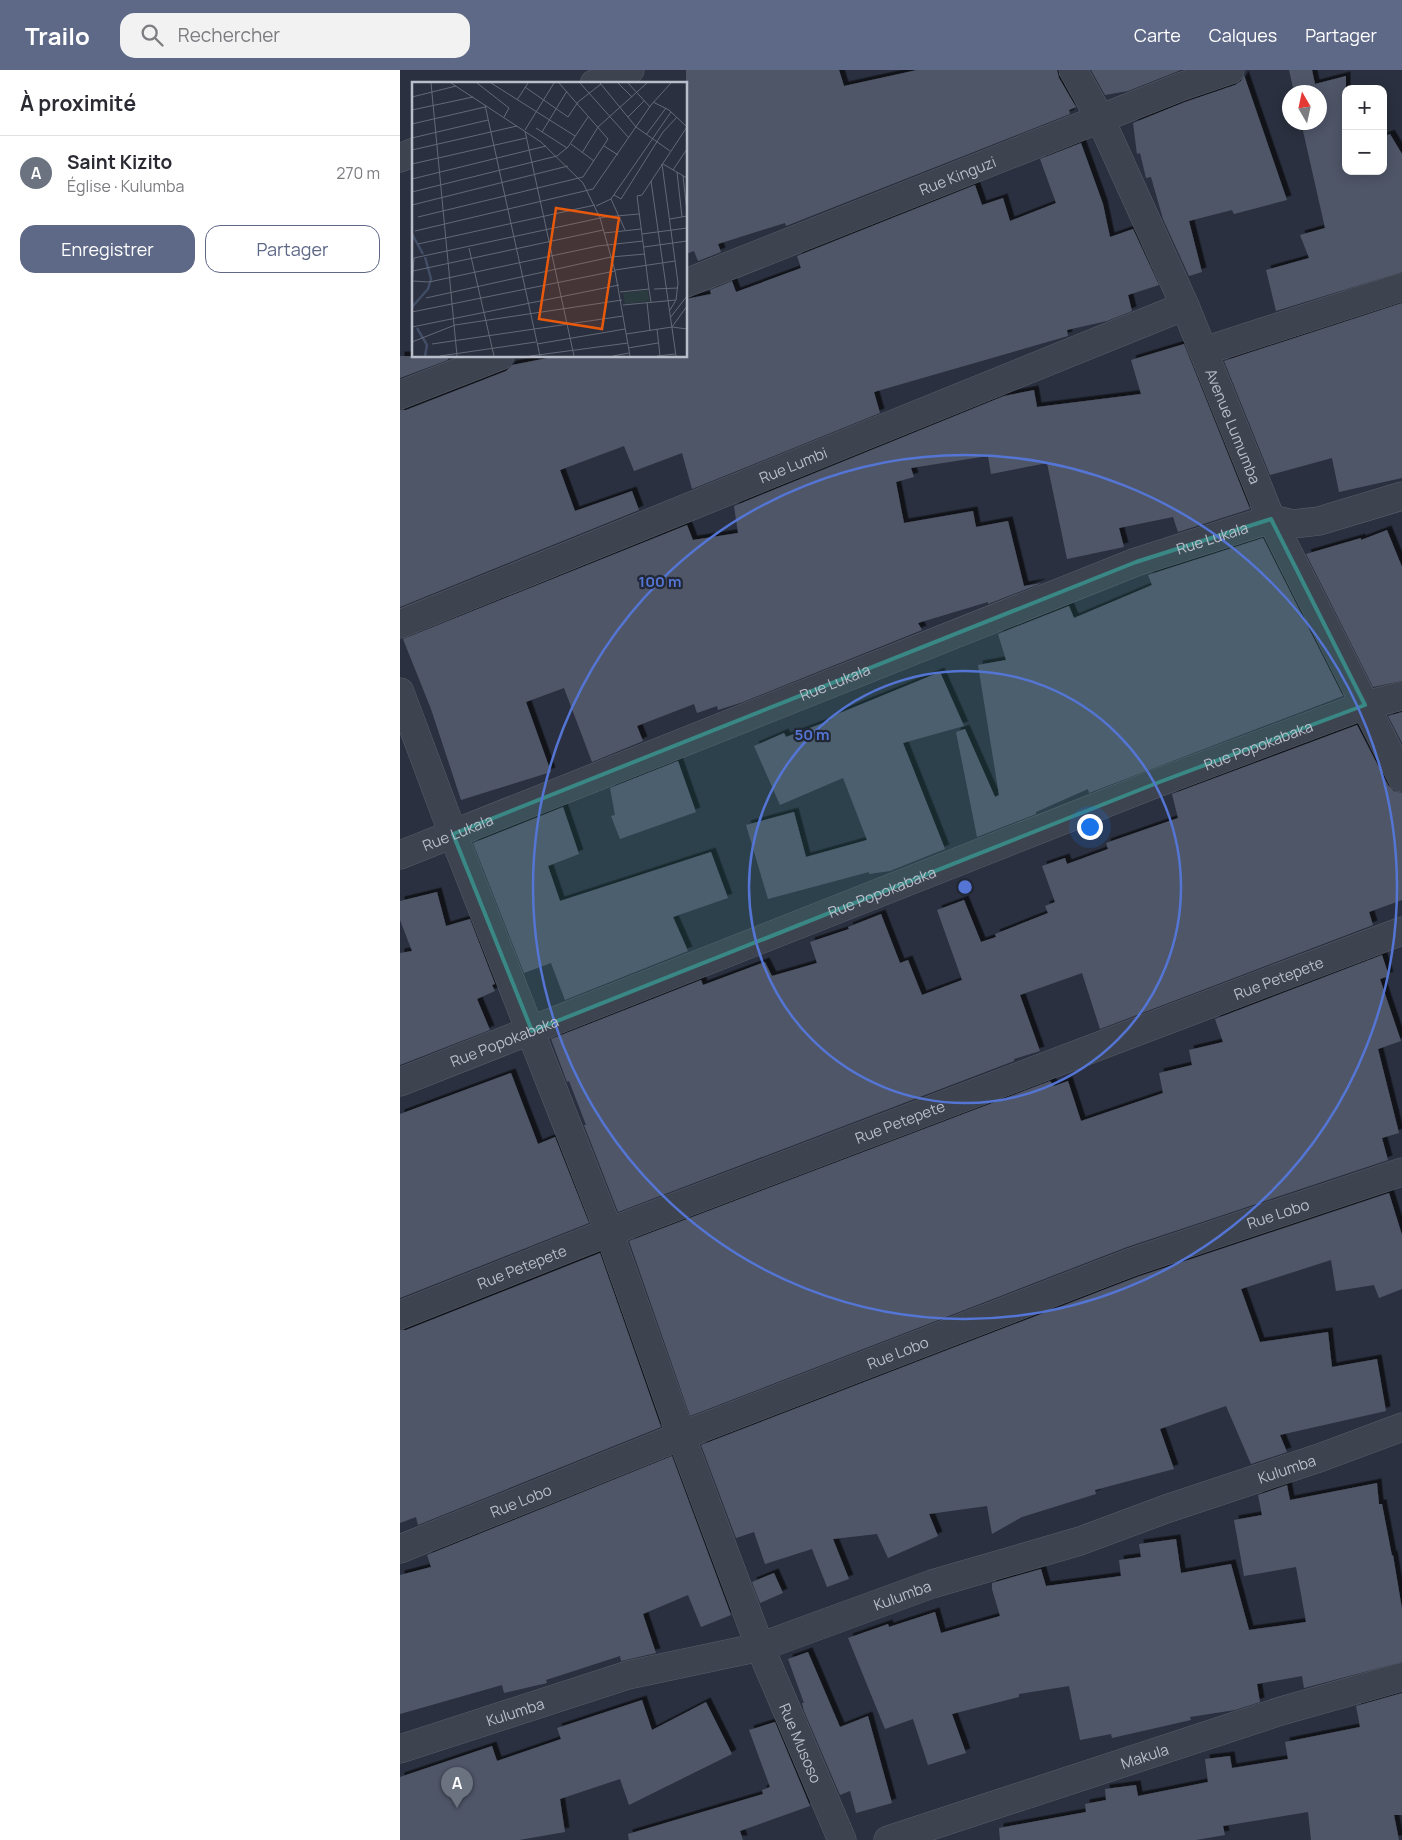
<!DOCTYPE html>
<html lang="fr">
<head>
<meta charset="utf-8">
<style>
	:root { --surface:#fff; --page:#f2f2f3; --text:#2b2b33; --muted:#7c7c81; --line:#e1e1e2; --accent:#5e6887 }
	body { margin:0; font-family:Manrope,sans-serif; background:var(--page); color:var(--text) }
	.controls { position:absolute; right:15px; top:15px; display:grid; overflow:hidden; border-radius:10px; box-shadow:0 2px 12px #0003 }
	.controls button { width:45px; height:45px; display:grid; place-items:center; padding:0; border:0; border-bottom:1px solid var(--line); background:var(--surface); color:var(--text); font:25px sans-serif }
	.compass { position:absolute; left:882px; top:15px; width:45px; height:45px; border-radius:50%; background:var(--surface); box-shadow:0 2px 12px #0003; rotate:351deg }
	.you { position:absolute; left:689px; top:756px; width:18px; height:18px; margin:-12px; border:4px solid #fff; border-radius:50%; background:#1a73e8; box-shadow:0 0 0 8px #1a73e833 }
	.badge { display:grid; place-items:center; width:32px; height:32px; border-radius:50%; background:var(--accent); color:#fff; font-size:16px; font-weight:700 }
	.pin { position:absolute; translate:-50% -41px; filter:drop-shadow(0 1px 2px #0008) }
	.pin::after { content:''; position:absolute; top:26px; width:18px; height:15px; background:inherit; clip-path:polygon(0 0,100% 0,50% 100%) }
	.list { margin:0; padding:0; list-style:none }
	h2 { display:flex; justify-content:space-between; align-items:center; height:65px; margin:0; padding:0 20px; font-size:21px }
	h2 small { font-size:16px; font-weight:400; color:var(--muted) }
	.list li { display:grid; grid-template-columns:32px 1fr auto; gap:15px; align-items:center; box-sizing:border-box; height:75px; padding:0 20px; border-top:1px solid var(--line) }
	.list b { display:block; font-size:19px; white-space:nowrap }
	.list p { margin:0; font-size:16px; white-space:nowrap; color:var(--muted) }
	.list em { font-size:16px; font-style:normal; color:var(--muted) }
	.actions { display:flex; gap:10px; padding:15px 20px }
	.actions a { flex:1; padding:11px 0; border:1px solid var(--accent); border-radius:15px; text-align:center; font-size:18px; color:var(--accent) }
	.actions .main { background:var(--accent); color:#fff }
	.icon { flex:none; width:28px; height:28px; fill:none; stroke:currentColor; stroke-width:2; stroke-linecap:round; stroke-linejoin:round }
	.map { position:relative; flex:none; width:1002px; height:1770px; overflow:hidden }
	header { display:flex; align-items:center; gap:30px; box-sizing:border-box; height:70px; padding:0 25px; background:var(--accent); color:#fff }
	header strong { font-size:24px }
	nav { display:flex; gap:28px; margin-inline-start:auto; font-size:18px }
	.search { width:350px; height:45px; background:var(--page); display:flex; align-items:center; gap:12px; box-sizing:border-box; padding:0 18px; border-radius:15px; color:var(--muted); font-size:19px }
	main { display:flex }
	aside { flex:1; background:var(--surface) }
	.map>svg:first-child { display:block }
</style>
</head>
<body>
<header>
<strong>Trailo</strong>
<div class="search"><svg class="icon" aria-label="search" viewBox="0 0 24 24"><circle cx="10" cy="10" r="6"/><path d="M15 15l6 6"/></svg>Rechercher</div>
<nav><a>Carte</a><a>Calques</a><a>Partager</a></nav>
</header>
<main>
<aside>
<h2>À proximité<small></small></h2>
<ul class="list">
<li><span class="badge" style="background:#6b7280">A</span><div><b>Saint Kizito</b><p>Église · Kulumba</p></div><em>270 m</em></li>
</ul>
<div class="actions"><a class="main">Enregistrer</a><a>Partager</a></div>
</aside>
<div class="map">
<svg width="1002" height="1770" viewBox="0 0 1002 1770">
	<defs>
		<filter id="shadow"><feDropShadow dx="4.5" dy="-4.5" stdDeviation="0" flood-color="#0009"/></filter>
	</defs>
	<rect width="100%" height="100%" fill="#2a303f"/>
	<path fill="#505767" filter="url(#shadow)" d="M286,0H439L444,16L517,0H657L659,8L676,37L669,40L670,44L386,156L385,153L318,174L321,182L298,191L294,181L286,184Z
		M691,0H781L728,21L705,25Z
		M889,0H912L915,14L946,6V101H983V67L990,64L1002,84V202L876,241L866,200L909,188L900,165L925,158L901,52H920V22H894Z
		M844,5L887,130L834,144L832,140L789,151L802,202L789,206L763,149L751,107L746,108L740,83L737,84L733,53L785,32L835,15L841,11Z
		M681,73L703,134L710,167L733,159L759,215L728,225L732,241L707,251L667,260L668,266L474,322L480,343L292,419L282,383L234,401L224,376L160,400L175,441L232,421L239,440L0,537V340H6L106,301L112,295L158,286H286V229L311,224L310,220L332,211L336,222L401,198L397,186L575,115L582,135L603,128L610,151L656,133L640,89Z
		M1002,233V408L939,422L932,388L870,405L824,291Z
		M784,274L850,439L778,462L773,447L719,458L724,477L667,489L647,393L591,404L588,386L511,398L514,407L496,412L504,453L573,441L576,457L608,451L624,516L642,513L588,534V532L518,553L522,560L343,632L318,640L317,636L297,643L294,634L237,656L243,671L192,692L164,618L126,632L151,702L61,730L31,639L3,569L287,455L293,470L338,463L334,436L604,326L634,320L637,337L741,324L731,290Z
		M0,286H47L48,290L0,308Z
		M987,460L1002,497V611L973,617L906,484L961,468V470Z
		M863,468L943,626L689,723L688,719L636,742V744L577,767L556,662L565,659L595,727L599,725L578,595L606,590L598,564L669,536L674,548L752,515L748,505Z
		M540,602L564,656L503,673L545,779L490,801L469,804V802L368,829L346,755L394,742L406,787L467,770L443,708L380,735L354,676L384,663L386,667L431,650L430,647Z
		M1002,642V673L988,646Z
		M957,655L988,715L994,721L1002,723V830L969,842L973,855L700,959L682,903L620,925L640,981L614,989V991L218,1142L184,1055H186L169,1011L167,1012L151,969L301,910L303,915L365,892L372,906L417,893L410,872L449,859L448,857L481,844L500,893L508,890L522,925L562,910L537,840L564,830L581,872L596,867L595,864L648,843L645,836L655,832L642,796L665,788L667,794L708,779L706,773L778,748L772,724Z
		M278,691L296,742L220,769L211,746L215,745L210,718Z
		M163,737L179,784L148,796L160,831L311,782L328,828L273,847L288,881L165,930L151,893L124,903L73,773Z
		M37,822L46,856L70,849L95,914L92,915L95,921L77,929L90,960L0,995V883L12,881L0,850V831Z
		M982,885L989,906L980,909L1001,971L978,979L999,1063L982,1068L988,1090L727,1177L290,1346L229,1171L650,1011L654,1016L668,1011L681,1051L763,1023L759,1003L792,995L789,980L823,972L815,949Z
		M111,1003L138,1074L155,1067L189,1153L0,1228V1044Z
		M989,1123L1002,1165V1219L979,1228L974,1215L936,1221L931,1190L841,1219L860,1272L928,1262L932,1297L977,1289L986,1341L880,1365L887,1382L851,1394L826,1336L760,1359L774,1399L695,1420L696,1424L622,1447L592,1464L587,1436L529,1444L538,1466L488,1488L477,1464L433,1469L449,1509L427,1517L412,1479L365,1494L354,1462L336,1468L301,1375L737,1207Z
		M200,1183L261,1357L18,1455L16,1447L0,1453V1260H6Z
		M272,1386L331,1545L301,1557L288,1525L243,1544L256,1583L221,1591L220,1586L146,1610L147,1613L104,1623L102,1615L0,1644V1505L31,1497L27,1485Z
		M977,1413L979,1434H982L992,1486L993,1485L1002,1539V1592L904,1618L902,1606L857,1614L860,1632L835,1640L790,1647L791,1650L712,1668L711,1664L680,1670L669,1616L619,1624V1627L552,1644L566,1683L528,1695L513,1649L485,1659L448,1568L488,1554L489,1557L535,1542L541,1563L600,1546L592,1519V1513L641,1499L646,1516L721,1506L719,1490L741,1487L739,1474L776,1469L781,1503L831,1494L849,1560L906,1552L896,1497L844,1506L834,1450L862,1445L858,1425L887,1415L890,1430Z
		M374,1503L383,1523L360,1533L352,1512Z
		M408,1582L440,1657L468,1646L492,1733L456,1743L450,1721L440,1725L404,1641L402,1633H404L388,1589Z
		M1002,1623V1745H994L999,1770H911L908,1742L823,1756L825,1765L796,1770H600L599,1758L686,1742L685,1734L706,1730L705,1719L736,1715L738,1726L808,1712L805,1689L830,1686L832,1698L888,1689L885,1672L960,1657L956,1636Z
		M242,1630L252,1660L306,1632L332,1684L229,1735L220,1709L160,1729L165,1762L119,1770H0V1707L92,1676L97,1691L161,1669L157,1658Z
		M375,1652L410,1736L340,1761L343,1770H229L228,1764L363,1724L362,1720L370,1717L349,1660Z"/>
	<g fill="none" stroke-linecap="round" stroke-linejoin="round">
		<g stroke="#585e6a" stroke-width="29">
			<g id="minor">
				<path id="s1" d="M673,0L700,48L785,236L871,449L1002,708"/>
				<path d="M194,14L230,0"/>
				<path d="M0,88L14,82"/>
				<path id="s2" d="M286,213L780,17L830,0"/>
				<path d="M804,281L1002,217"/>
				<path d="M0,325L100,286"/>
				<path id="s3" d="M0,554L785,236"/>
				<path id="s4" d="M0,622L53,764L209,1162L281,1366L360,1577L442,1770"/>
				<path id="s5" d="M0,785L736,492L871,449L893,454L919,451L1002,426"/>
				<path id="s6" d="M0,1012L757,713L965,635L1002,626"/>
				<path id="s7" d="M0,1245L209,1162L1002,861"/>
				<path id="s8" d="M0,1479L281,1366L732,1192L1002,1102"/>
				<path id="s9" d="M0,1679L228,1605L360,1577L532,1514L680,1471L766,1439L919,1388L1002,1357"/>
				<path id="s10" d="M488,1770L881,1641L1002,1607"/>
			</g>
		</g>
		<use href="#minor" stroke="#3d434f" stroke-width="28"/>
	</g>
	<path fill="#3a8885" fill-opacity="0.2" stroke="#3a8885" stroke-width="4" stroke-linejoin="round" d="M871,449L965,635L757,713L132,961L53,764L736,492Z"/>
	<g fill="none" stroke="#5475d3" stroke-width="2.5">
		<circle cx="565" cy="817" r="216"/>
		<circle cx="565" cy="817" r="432"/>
	</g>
	<g text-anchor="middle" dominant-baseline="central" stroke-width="4.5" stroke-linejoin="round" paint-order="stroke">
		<g font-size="15" fill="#babeca" stroke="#222835">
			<text stroke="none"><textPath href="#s2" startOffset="292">Rue Kinguzi</textPath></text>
			<text stroke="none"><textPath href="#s1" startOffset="391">Avenue Lumumba</textPath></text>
			<text stroke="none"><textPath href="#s3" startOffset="424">Rue Lumbi</textPath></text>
			<text stroke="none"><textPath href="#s5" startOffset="872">Rue Lukala</textPath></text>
			<text stroke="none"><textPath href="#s5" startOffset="468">Rue Lukala</textPath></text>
			<text stroke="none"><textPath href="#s6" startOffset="922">Rue Popokabaka</textPath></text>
			<text stroke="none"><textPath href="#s5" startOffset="62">Rue Lukala</textPath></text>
			<text stroke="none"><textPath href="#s6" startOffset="518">Rue Popokabaka</textPath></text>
			<text stroke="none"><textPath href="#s7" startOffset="941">Rue Petepete</textPath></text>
			<text stroke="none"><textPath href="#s6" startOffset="112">Rue Popokabaka</textPath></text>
			<text stroke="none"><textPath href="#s7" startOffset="536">Rue Petepete</textPath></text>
			<text stroke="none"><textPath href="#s8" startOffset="940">Rue Lobo</textPath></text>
			<text stroke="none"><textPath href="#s7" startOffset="131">Rue Petepete</textPath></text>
			<text stroke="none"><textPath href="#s8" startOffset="535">Rue Lobo</textPath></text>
			<text stroke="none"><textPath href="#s9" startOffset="931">Kulumba</textPath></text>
			<text stroke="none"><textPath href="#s8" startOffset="130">Rue Lobo</textPath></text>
			<text stroke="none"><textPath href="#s9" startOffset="526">Kulumba</textPath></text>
			<text stroke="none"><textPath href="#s9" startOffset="121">Kulumba</textPath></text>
			<text stroke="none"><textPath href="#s4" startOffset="1125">Rue Musoso</textPath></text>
			<text stroke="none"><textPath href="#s10" startOffset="270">Makula</textPath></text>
		</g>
	</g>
	<g transform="translate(12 12)">
		<rect width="275" height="275" fill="#2a303f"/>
		<path d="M236,208L237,219L213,222L211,211Z" fill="#2b3c40"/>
		<path fill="none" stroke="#414d66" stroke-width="2.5" d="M0,152L11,172M0,225L16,207L19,197L13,175M5,246L15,263L13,274"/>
		<path fill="none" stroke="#646977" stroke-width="1" d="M19,1L45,274M39,1L129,60L171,101L188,136L203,189L218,274M65,1L97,26L92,35M79,1L163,54M168,1L217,56M188,1L224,45L258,69M206,1L220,15M216,1L238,25M113,5L156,35L166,20L189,2M0,15L44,4M105,18L116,1M241,20L257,28L275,45M73,23L128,274M0,28L61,15M216,35L232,19M0,42L73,25M124,46L155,66M113,48L142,1M113,49L162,274M130,50L155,9M234,53L254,26M0,56L76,38M159,62L182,79M192,64L206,73M0,68L105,44M170,71L186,45L235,1M0,82L114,56M250,82L266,201L264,218L258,228M251,82L275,96M261,88L275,67M265,90L270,135M271,94L275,130M0,97L134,64M239,99L264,274M0,110L145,74L156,65L176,35M202,113L209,117L251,50L265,35M199,117L213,148M0,123L156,84M184,124L199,117L259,30M6,135L171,95L196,57L147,1M258,137L275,134M3,149L181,107L239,23L259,1M192,151L229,147M230,152L275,146M6,162L183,123M232,165L275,159M57,166L82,274M203,188L263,179M1,189L191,148M1,199L17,200L186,164L231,159M237,207L225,114L230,113L275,45M242,207L266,206M0,208L2,176L193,135L227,132M208,210L237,207L239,220M14,216L199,175L233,172M235,220L238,249M211,223L264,218M0,230L203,189M258,236L275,214M0,245L207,203M260,245L275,224M245,247L248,274M214,252L260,245L275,247M0,260L43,243L210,218M20,262L211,234M125,262L213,247M216,266L246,261M28,274L124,260M118,274L216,261M201,274L217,271M245,274L263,272"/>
		<path fill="#e8590c" fill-opacity="0.15" stroke="#e8590c" stroke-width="2.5" d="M144,126L207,136L190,247L127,237Z"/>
		<rect width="275" height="275" fill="none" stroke="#babeca" stroke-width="2.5"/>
	</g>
	<circle cx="565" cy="817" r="8" fill="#5475d3" stroke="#222835" stroke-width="2.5"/>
	<g font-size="15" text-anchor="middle" font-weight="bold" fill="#5475d3" stroke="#222835" stroke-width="4.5" stroke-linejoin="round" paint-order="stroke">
		<text x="260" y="517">100 m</text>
		<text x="412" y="670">50 m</text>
	</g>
</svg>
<div class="controls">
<button>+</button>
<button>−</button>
</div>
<svg class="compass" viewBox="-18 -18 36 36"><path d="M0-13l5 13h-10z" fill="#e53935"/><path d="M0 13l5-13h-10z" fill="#7c7c81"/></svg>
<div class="you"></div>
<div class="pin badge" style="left:57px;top:1738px;background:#6b7280">A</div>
</div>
</main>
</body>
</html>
